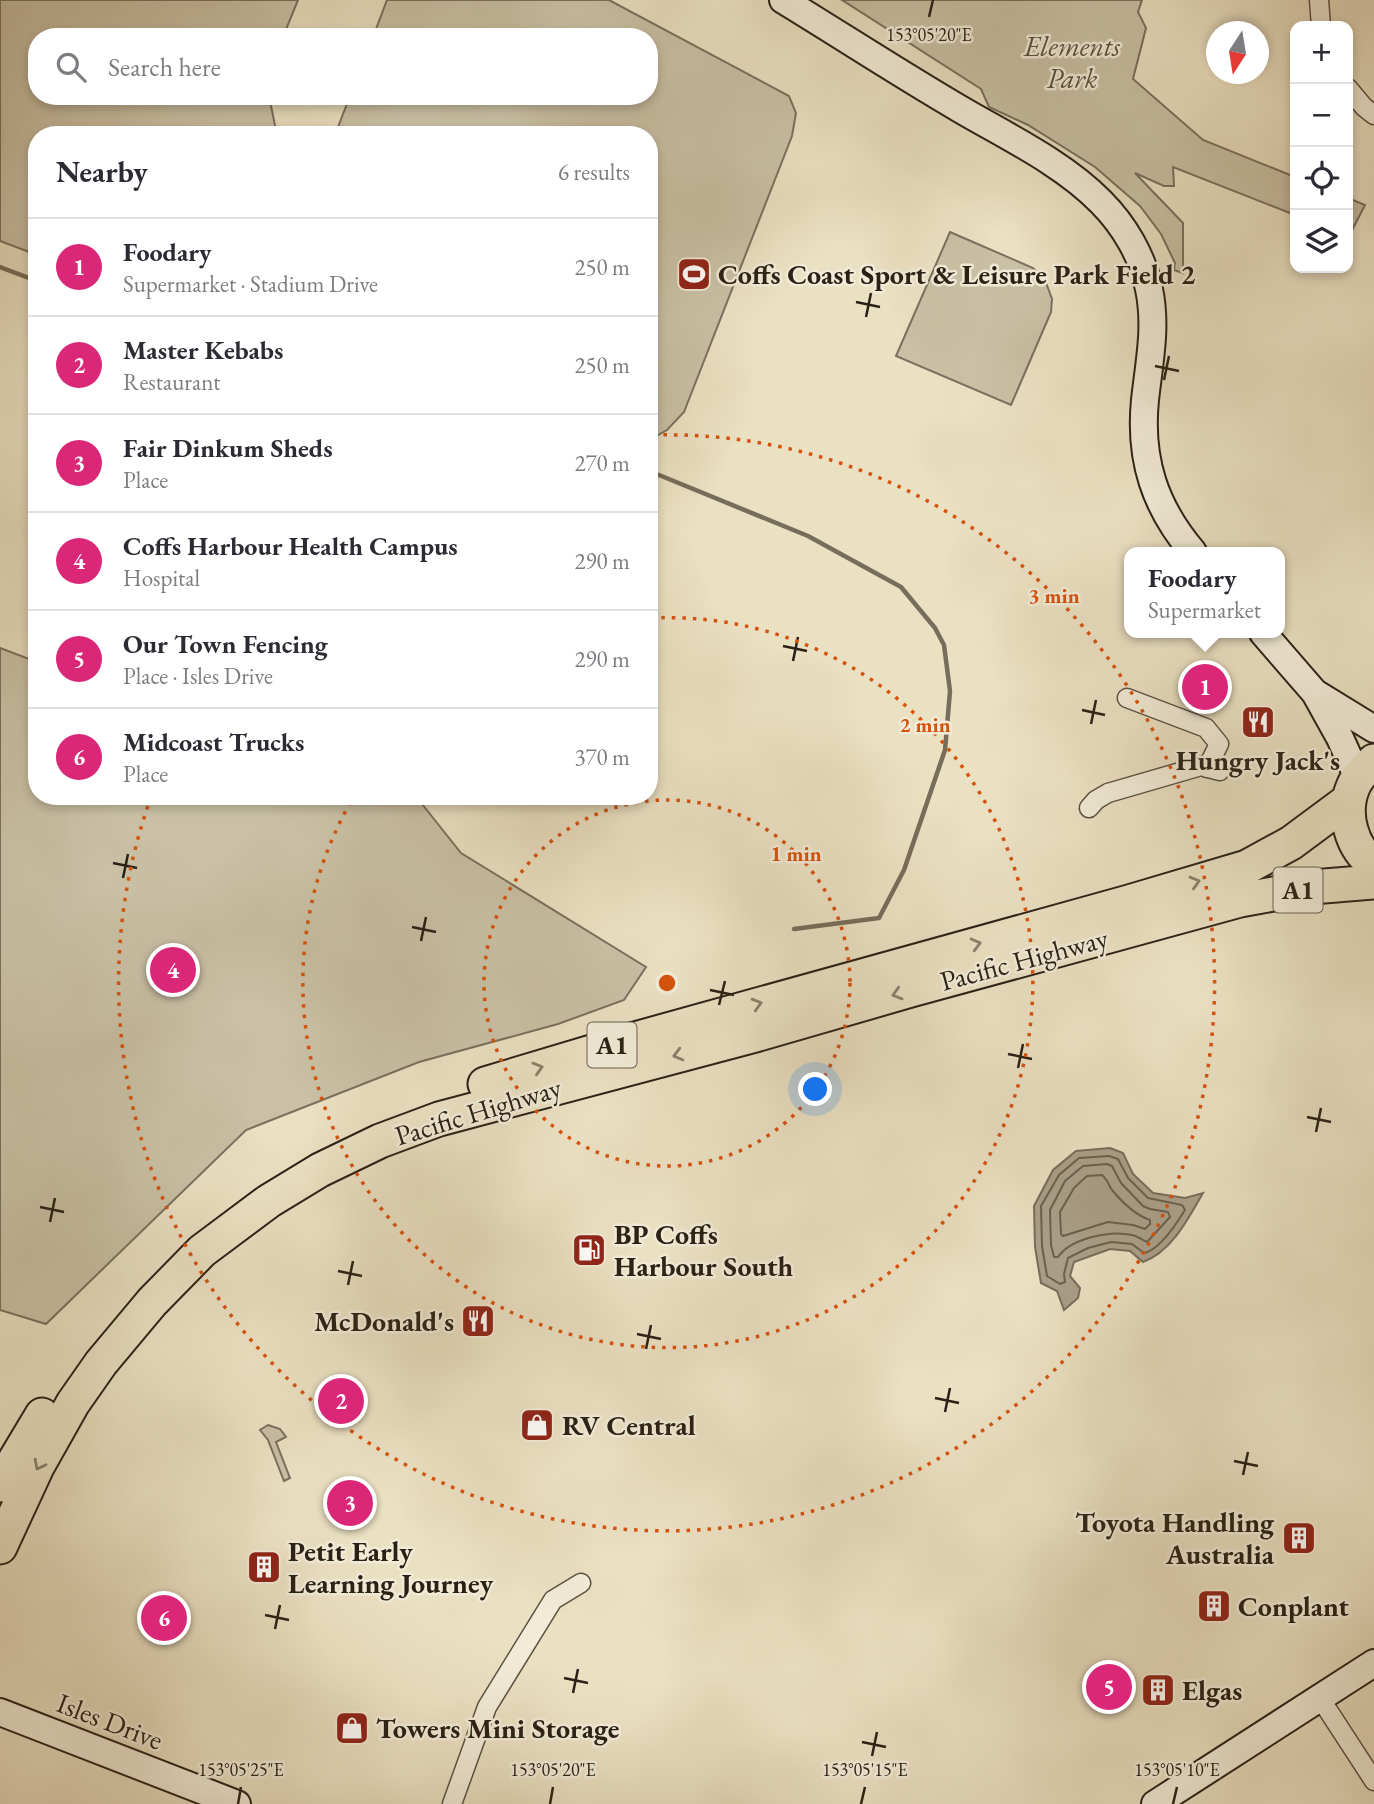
<!DOCTYPE html>
<html lang="en">
<head>
<meta charset="utf-8">
<style>
	:root { --surface:#fff; --page:#f7f7f7; --text:#2b2b33; --muted:#7c7c81; --line:#e1e1e2; --accent:#db2777 }
	body { margin:0; font-family:"EB Garamond",serif; background:var(--page); color:var(--text) }
	.controls { position:absolute; right:21px; top:21px; display:grid; overflow:hidden; border-radius:14px; box-shadow:0 4px 10px #0003 }
	.controls button { width:63px; height:63px; display:grid; place-items:center; padding:0; border:0; border-bottom:2px solid var(--line); background:var(--surface); color:var(--text); font:35px sans-serif }
	.compass { position:absolute; left:1206px; top:21px; width:63px; height:63px; border-radius:50%; background:var(--surface); box-shadow:0 4px 10px #0003; rotate:192deg }
	.you { position:absolute; left:816px; top:1090px; width:24px; height:24px; margin:-18px; border:5px solid #fff; border-radius:50%; background:#1a73e8; box-shadow:0 0 0 10px #1a73e833 }
	.badge { display:grid; place-items:center; width:46px; height:46px; border-radius:50%; background:var(--accent); color:#fff; font-size:23px; font-weight:700 }
	.pin { position:absolute; translate:-50% -50%; border:4px solid #fff; box-shadow:0 2px 7px #0006 }
	.popup { position:absolute; left:1124px; top:547px; width:161px; height:91px; box-sizing:border-box; display:grid; place-content:center; border-radius:14px; background:var(--surface); filter:drop-shadow(0 2px 5px #0005); font-size:23px; white-space:nowrap; color:var(--muted) }
	.popup b { font-size:26px; color:var(--text) }
	.popup::after { content:''; position:absolute; left:50%; top:100%; margin-left:-14px; border:14px solid transparent; border-top-color:var(--surface) }
	.list { margin:0; padding:0; list-style:none }
	h2 { display:flex; justify-content:space-between; align-items:center; height:91px; margin:0; padding:0 28px; font-size:30px }
	h2 small { font-size:23px; font-weight:400; color:var(--muted) }
	.list li { display:grid; grid-template-columns:46px 1fr auto; gap:21px; align-items:center; box-sizing:border-box; height:98px; padding:0 28px; border-top:2px solid var(--line) }
	.list b { display:block; font-size:26px; white-space:nowrap }
	.list p { margin:0; font-size:23px; white-space:nowrap; color:var(--muted) }
	.list em { font-size:23px; font-style:normal; color:var(--muted) }
	.icon { flex:none; width:38px; height:38px; fill:none; stroke:currentColor; stroke-width:2; stroke-linecap:round; stroke-linejoin:round }
	.map { position:relative; flex:none; width:1374px; height:1804px; overflow:hidden }
	.search { position:absolute; background:var(--surface); box-shadow:0 4px 10px #0003; left:28px; top:28px; width:630px; height:77px; display:flex; align-items:center; gap:18px; box-sizing:border-box; padding:0 24px; border-radius:28px; color:var(--muted); font-size:26px }
	.panel { position:absolute; background:var(--surface); box-shadow:0 4px 10px #0003; left:28px; top:126px; width:630px; height:679px; border-radius:28px }
	.map>svg:first-child { display:block }
</style>
</head>
<body>
<div class="map">
<svg width="1374" height="1804" viewBox="0 0 1374 1804">
	<rect width="100%" height="100%" fill="#eae0c2"/>
	<filter id="stains"><feTurbulence type="fractalNoise" baseFrequency=".00286" numOctaves="4"/><feColorMatrix values="0 0 0 0 .2 0 0 0 0 .09 0 0 0 0 .02 0 0 0 .5 -.17"/></filter>
	<radialGradient id="worn" r=".72"><stop offset=".6" stop-color="#630" stop-opacity="0"/><stop offset="1" stop-color="#630" stop-opacity=".3"/></radialGradient>
	<path fill="#c9c0a5" stroke="#7a705e" stroke-width="2" d="M0,0H298L283,37H37V96H269L277,135H37V255L0,241Z
		M387,0H609L789,96L796,113L792,136L684,412L667,430L649,440V135H335L350,96H649V37H373Z
		M842,0H1142L1138,12L1146,28L1133,79L1203,140L1295,177V215L1173,167L1174,186H1164L1135,173L1183,223V273L1174,270L1175,263L1161,234L1140,206L1095,167L1028,125L989,107L981,89Z
		M1348,198L1365,205L1349,236H1348Z
		M950,232L1033,268L1045,280L1052,299L1051,312L1011,405L896,356Z
		M0,648L37,662V796H400L422,804L461,853L646,967L624,1000L558,1024L419,1062L246,1130L46,1324L0,1310Z
		M268,1425L280,1429L286,1437L276,1442L290,1478L284,1481L268,1440L260,1430Z"/>
	<path fill="#a99f88" stroke="#766d5a" stroke-width="2" d="M1110,1148L1123,1153L1133,1174L1153,1193L1185,1198L1203,1193C1189,1217 1172,1252 1143,1262L1130,1251L1110,1249L1074,1262L1070,1276L1080,1288L1078,1298L1064,1310L1057,1291L1041,1283L1035,1247L1034,1206L1053,1170L1076,1151Z"/>
	<g fill="none" stroke-linecap="round" stroke-linejoin="round">
		<path stroke="#6a604f" stroke-width="2" d="M1109,1156L1118,1159L1128,1178L1148,1198L1182,1205L1185,1210C1177,1223 1159,1250 1144,1253L1132,1244L1111,1242L1088,1248L1068,1258L1064,1274L1065,1282L1060,1284L1047,1276L1042,1246L1041,1206L1059,1175L1079,1158Z
			M1107,1164L1112,1166L1121,1183L1143,1206L1150,1209L1168,1212L1170,1217L1147,1242C1142,1240 1138,1236 1132,1235C1111,1230 1071,1238 1058,1257H1054L1051,1245L1050,1210L1065,1181L1083,1166Z
			M1102,1175C1107,1179 1108,1184 1112,1190C1122,1202 1135,1215 1150,1220V1224L1145,1229L1133,1225L1108,1222L1063,1236L1061,1234L1060,1212L1074,1188L1087,1176Z"/>
		<path stroke="#766d5a" stroke-width="4.5" d="M0,267L37,281
			M649,474L659,475L808,536L901,587L935,628L944,645L950,691L945,750L904,870L879,918L794,929"/>
		<g stroke="#5a5141" stroke-width="21">
			<path id="street" d="M1319,0L1321,26
				M1348,88L1364,107L1374,115
				M1127,698L1206,728L1219,744L1207,768
				M1089,808L1096,800L1108,793L1201,766L1220,771
				M1320,1698L1374,1781
				M452,1804L487,1707L553,1600L581,1583"/>
		</g>
		<g stroke="#2a2116" stroke-width="30">
			<path id="secondary" d="M783,0C842,36 900,74 960,109C1006,136 1063,163 1101,202C1124,225 1143,257 1149,289C1157,327 1149,363 1145,400C1139,460 1155,507 1193,552
				M1263,633L1315,693L1340,738L1358,778
				M1317,694L1374,729
				M0,1712L237,1804
				M1155,1804L1374,1663"/>
		</g>
		<g stroke="#2a2116" stroke-width="37">
			<path id="highway" d="M1374,761C1366,768 1357,777 1353,787C1342,813 1351,848 1374,864
				M485,1084L635,1039L1129,902L1247,867L1291,843L1349,800
				M0,1485L42,1415
				M0,1547L37,1467L73,1403L101,1363L152,1302L202,1251L269,1201L320,1170L380,1141L439,1119L755,1035L911,990L1240,900L1312,887L1374,882"/>
		</g>
		<use href="#street" stroke="#f1ebd7" stroke-width="18"/>
		<use href="#secondary" stroke="#f1ebd7" stroke-width="26"/>
		<use href="#highway" stroke="#eae0c2" stroke-width="33"/>
	</g>
	<defs><path id="oneway-chevron" d="M-2-3.5L2.5 0L-2 3.5" fill="none" stroke-width="1.6" stroke-linecap="round" stroke-linejoin="round" transform="scale(1.75)"/></defs>
	<g stroke="#8a806c">
		<use href="#oneway-chevron" transform="translate(1195 882) rotate(-17)"/>
		<use href="#oneway-chevron" transform="translate(976 944) rotate(-15)"/>
		<use href="#oneway-chevron" transform="translate(897 994) rotate(164)"/>
		<use href="#oneway-chevron" transform="translate(757 1004) rotate(-16)"/>
		<use href="#oneway-chevron" transform="translate(678 1055) rotate(165)"/>
		<use href="#oneway-chevron" transform="translate(538 1068) rotate(-17)"/>
		<use href="#oneway-chevron" transform="translate(39 1465) rotate(117)"/>
	</g>
	<path fill="none" stroke="#2a2116" stroke-width="2.5" d="M929,17L933,0M856,302L880,307M866,317L871,293M1155,366L1179,371M1164,380L1169,356M783,646L807,651M793,661L798,637M1082,710L1105,715M1091,724L1096,700M113,863L137,868M123,878L128,854M412,927L436,932M421,941L426,917M710,990L734,995M719,1005L725,981M1008,1054L1032,1059M1018,1068L1023,1044M1307,1117L1331,1122M1316,1132L1321,1108M40,1207L64,1212M50,1222L55,1198M338,1271L362,1276M348,1285L353,1261M637,1334L661,1339M646,1349L651,1325M935,1398L959,1403M945,1412L950,1388M1234,1461L1258,1466M1243,1475L1248,1452M265,1615L289,1620M275,1629L280,1605M564,1678L588,1683M573,1693L578,1669M862,1742L886,1747M872,1756L877,1732M238,1804L241,1787M550,1804L553,1787M861,1804L865,1787M1173,1804L1177,1787"/>
	<g fill="none" stroke="#d5530d" stroke-width="3.5" stroke-dasharray="3.5 7">
		<circle cx="667" cy="983" r="183"/>
		<path d="M651 618A365 365 0 1 1 353 798"/>
		<path d="M653 435A548 548 0 1 1 150 800"/>
	</g>
	<defs>
		<g id="stadium-square" transform="scale(1.75)"><rect x="-9" y="-9" width="18" height="18" rx="4" fill="#8f2418" stroke="#f1ebd7"/><path d="M0-5a6.5 5 0 1 0 0 10a6.5 5 0 1 0 0-10ZM-3.5-1.8h7v3.6h-7Z" fill="#fff"/></g>
		<g id="restaurant-square" transform="scale(1.75)"><rect x="-9" y="-9" width="18" height="18" rx="4" fill="#8f2418" stroke="#f1ebd7"/><path d="M-5-6h1v4h1v-4h1v4h1v-4h1v5L-1.5 .5V6h-2V.5L-5-1ZM5-6V6H3V1.5H1.5Q1.5-4 5-6Z" fill="#fff"/></g>
		<g id="fuel-square" transform="scale(1.75)"><rect x="-9" y="-9" width="18" height="18" rx="4" fill="#8f2418" stroke="#f1ebd7"/><path d="M-5.5-6h7V0h2V4h1.3V-2.5L3-4.5l.8-.8L6-3V5H2.5V1h-1V6h-7ZM-4.2-4.7v3.2H.2V-4.7Z" fill="#fff"/></g>
		<g id="shop-square" transform="scale(1.75)"><rect x="-9" y="-9" width="18" height="18" rx="4" fill="#8f2418" stroke="#f1ebd7"/><path d="M-5-2.5h2.3a2.7 3.5 0 0 1 5.4 0H5L5.5 6h-11ZM-1.5-2.5h3a1.5 2.3 0 0 0-3 0Z" fill="#fff"/></g>
		<g id="building-square" transform="scale(1.75)"><rect x="-9" y="-9" width="18" height="18" rx="4" fill="#8f2418" stroke="#f1ebd7"/><path d="M-4-6H4V6H1V3H-1V6H-4ZM-2.5-4.3h1.7v1.8h-1.7ZM.8-4.3h1.7v1.8H.8ZM-2.5-1h1.7V.8h-1.7ZM.8-1h1.7V.8H.8Z" fill="#fff"/></g>
	</defs>
	<g fill-rule="evenodd">
		<use href="#stadium-square" x="694" y="274"/>
		<use href="#restaurant-square" x="1258" y="722"/>
		<use href="#fuel-square" x="589" y="1250"/>
		<use href="#restaurant-square" x="478" y="1321"/>
		<use href="#shop-square" x="537" y="1425"/>
		<use href="#building-square" x="1299" y="1538"/>
		<use href="#building-square" x="264" y="1567"/>
		<use href="#building-square" x="1214" y="1606"/>
		<use href="#building-square" x="1158" y="1690"/>
		<use href="#shop-square" x="352" y="1728"/>
	</g>
	<g text-anchor="middle" dominant-baseline="central" stroke-width="5" stroke-linejoin="round" paint-order="stroke">
		<g fill="#f1ebd7" stroke="#665e50" stroke-width="2">
			<rect x="1273.5" y="867.5" width="49" height="45" rx="5"/>
			<rect x="587.5" y="1022.5" width="49" height="45" rx="5"/>
		</g>
		<g font-size="26" font-weight="bold" fill="#2a2116">
			<text x="1298" y="890">A1</text>
			<text x="612" y="1045">A1</text>
		</g>
		<g font-size="28" font-style="italic" fill="#5a5141" stroke="#f1ebd7">
			<text x="1072" y="46">Elements<tspan x="1072" dy="32">Park</tspan></text>
		</g>
		<g font-size="28" font-weight="bold" fill="#2a2116" stroke="#f1ebd7" text-anchor="start">
			<text x="718" y="274">Coffs Coast Sport &amp; Leisure Park Field 2</text>
			<text x="1258" y="760" text-anchor="middle">Hungry Jack's</text>
			<text x="614" y="1234">BP Coffs<tspan x="614" dy="32">Harbour South</tspan></text>
			<text x="454" y="1321" text-anchor="end">McDonald's</text>
			<text x="562" y="1425">RV Central</text>
			<text x="1274" y="1522" text-anchor="end">Toyota Handling<tspan x="1274" dy="32">Australia</tspan></text>
			<text x="288" y="1551">Petit Early<tspan x="288" dy="32">Learning Journey</tspan></text>
			<text x="1238" y="1606">Conplant</text>
			<text x="1182" y="1690">Elgas</text>
			<text x="376" y="1728">Towers Mini Storage</text>
		</g>
		<g font-size="28" fill="#2a2116" stroke="#f1ebd7">
			<text transform="translate(1024 959) rotate(-15)">Pacific Highway</text>
			<text transform="translate(478 1111) rotate(-17)">Pacific Highway</text>
			<text transform="translate(110 1721) rotate(21)">Isles Drive</text>
		</g>
	</g>
	<g font-size="18" text-anchor="middle" fill="#2a2116" stroke="#f1ebd7" stroke-width="5" stroke-linejoin="round" paint-order="stroke">
		<text x="929" y="41">153°05'20"E</text>
		<text x="241" y="1776">153°05'25"E</text>
		<text x="553" y="1776">153°05'20"E</text>
		<text x="865" y="1776">153°05'15"E</text>
		<text x="1177" y="1776">153°05'10"E</text>
	</g>
	<circle cx="667" cy="983" r="10" fill="#d5530d" stroke="#f1ebd7" stroke-width="3.5"/>
	<g font-size="21" text-anchor="middle" font-weight="bold" fill="#d5530d" stroke="#f1ebd7" stroke-width="5" stroke-linejoin="round" paint-order="stroke">
		<text x="1054" y="603">3 min</text>
		<text x="925" y="732">2 min</text>
		<text x="796" y="861">1 min</text>
	</g>
	<rect width="100%" height="100%" filter="url(#stains)"/>
	<rect width="100%" height="100%" fill="url(#worn)"/>
</svg>
<div class="controls">
<button>+</button>
<button>−</button>
<button><svg class="icon" aria-label="locate" viewBox="0 0 24 24"><circle cx="12" cy="12" r="6"/><path d="M12 2v4M12 18v4M2 12h4M18 12h4"/></svg></button>
<button><svg class="icon" aria-label="layers" viewBox="0 0 24 24"><path d="M12 4l9 5-9 5-9-5zM3 14l9 5 9-5"/></svg></button>
</div>
<svg class="compass" viewBox="-18 -18 36 36"><path d="M0-13l5 13h-10z" fill="#e53935"/><path d="M0 13l5-13h-10z" fill="#7c7c81"/></svg>
<div class="you"></div>
<div class="pin badge" style="left:1205px;top:687px">1</div>
<div class="popup"><b>Foodary</b>Supermarket</div>
<div class="pin badge" style="left:341px;top:1401px">2</div>
<div class="pin badge" style="left:350px;top:1503px">3</div>
<div class="pin badge" style="left:173px;top:970px">4</div>
<div class="pin badge" style="left:1109px;top:1687px">5</div>
<div class="pin badge" style="left:164px;top:1618px">6</div>
<div class="search"><svg class="icon" aria-label="search" viewBox="0 0 24 24"><circle cx="10" cy="10" r="6"/><path d="M15 15l6 6"/></svg>Search here</div>
<section class="panel">
<h2>Nearby<small>6 results</small></h2>
<ul class="list">
<li><span class="badge">1</span><div><b>Foodary</b><p>Supermarket · Stadium Drive</p></div><em>250 m</em></li>
<li><span class="badge">2</span><div><b>Master Kebabs</b><p>Restaurant</p></div><em>250 m</em></li>
<li><span class="badge">3</span><div><b>Fair Dinkum Sheds</b><p>Place</p></div><em>270 m</em></li>
<li><span class="badge">4</span><div><b>Coffs Harbour Health Campus</b><p>Hospital</p></div><em>290 m</em></li>
<li><span class="badge">5</span><div><b>Our Town Fencing</b><p>Place · Isles Drive</p></div><em>290 m</em></li>
<li><span class="badge">6</span><div><b>Midcoast Trucks</b><p>Place</p></div><em>370 m</em></li>
</ul>
</section>
</div>
</body>
</html>
